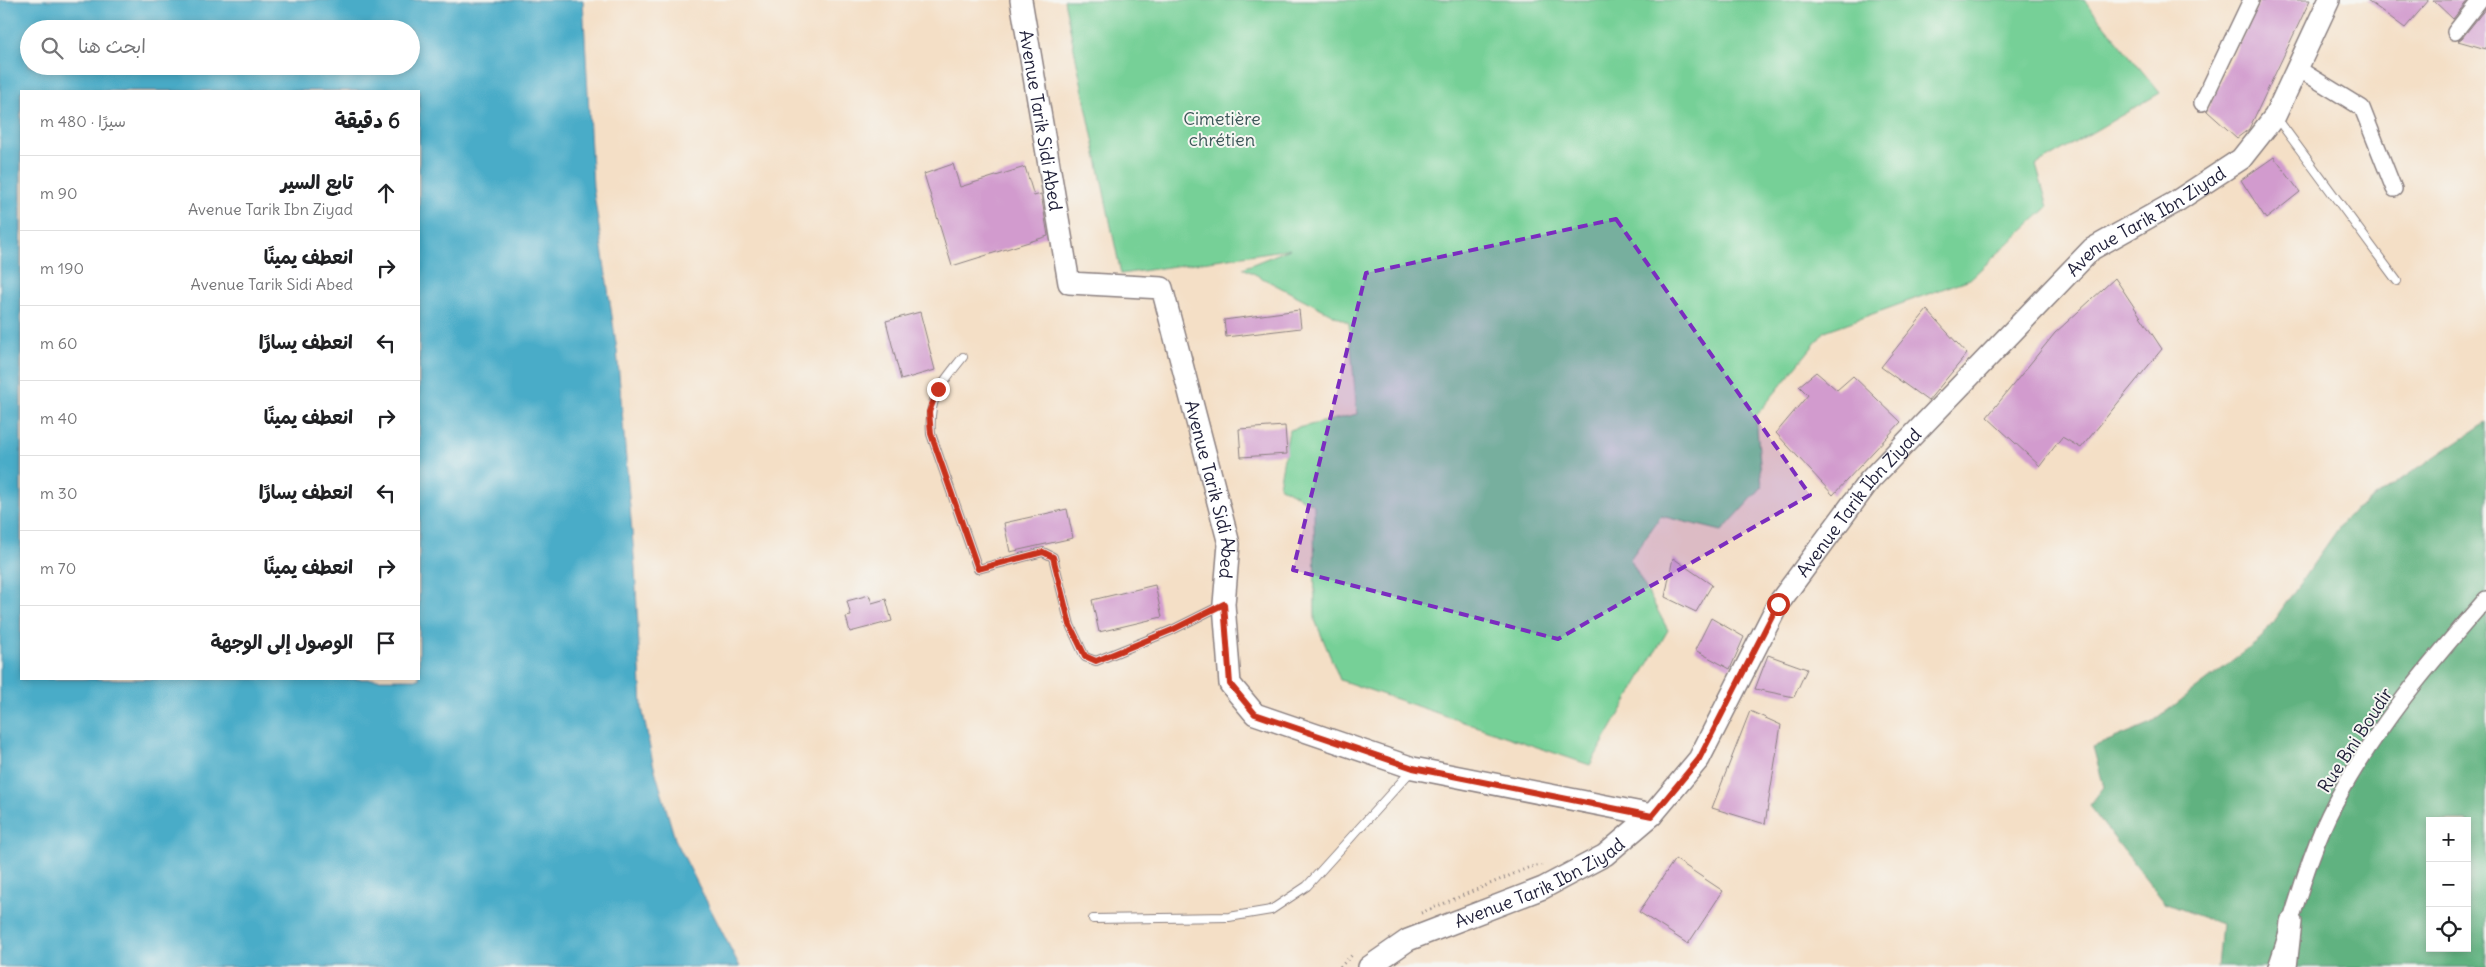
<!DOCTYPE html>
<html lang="ar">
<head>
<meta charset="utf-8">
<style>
	:root { --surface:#fff; --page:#f6f6f6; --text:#202124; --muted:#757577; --line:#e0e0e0 }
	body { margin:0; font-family:Delius,"Playpen Sans Arabic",sans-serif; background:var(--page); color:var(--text); direction:rtl }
	.controls { position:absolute; right:15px; bottom:15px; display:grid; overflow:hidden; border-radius:0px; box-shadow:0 2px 8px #0003 }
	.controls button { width:45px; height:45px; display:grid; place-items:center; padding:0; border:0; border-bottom:1px solid var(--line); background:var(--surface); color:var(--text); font:25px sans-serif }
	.stop { position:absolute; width:15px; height:15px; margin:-11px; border:4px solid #c8321e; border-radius:50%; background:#fff }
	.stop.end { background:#c8321e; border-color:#fff; box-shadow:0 1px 5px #0008 }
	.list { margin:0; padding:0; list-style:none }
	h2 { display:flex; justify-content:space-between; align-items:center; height:65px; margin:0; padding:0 20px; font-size:21px }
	h2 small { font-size:16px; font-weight:400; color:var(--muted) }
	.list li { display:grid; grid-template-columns:32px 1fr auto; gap:15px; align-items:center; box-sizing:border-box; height:75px; padding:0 20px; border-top:1px solid var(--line) }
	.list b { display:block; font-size:19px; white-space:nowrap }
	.list p { margin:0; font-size:16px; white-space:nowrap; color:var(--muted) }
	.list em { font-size:16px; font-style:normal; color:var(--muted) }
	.icon { flex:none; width:28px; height:28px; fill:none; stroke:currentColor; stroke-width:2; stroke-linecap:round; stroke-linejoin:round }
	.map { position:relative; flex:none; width:2486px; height:967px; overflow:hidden; direction:ltr }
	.search { position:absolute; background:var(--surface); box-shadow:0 2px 8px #0003; left:20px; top:20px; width:400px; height:55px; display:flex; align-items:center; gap:12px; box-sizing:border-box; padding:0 18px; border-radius:28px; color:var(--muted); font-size:19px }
	.panel { position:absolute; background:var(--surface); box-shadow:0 2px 8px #0003; left:20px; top:90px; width:400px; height:590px; border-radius:0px; direction:rtl }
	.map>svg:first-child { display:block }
</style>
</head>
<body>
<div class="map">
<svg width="2486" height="967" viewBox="0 0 2486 967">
	<rect width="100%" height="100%" fill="#f6f6f2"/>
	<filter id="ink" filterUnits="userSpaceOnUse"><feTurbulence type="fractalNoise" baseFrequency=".02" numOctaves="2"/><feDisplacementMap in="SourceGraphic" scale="10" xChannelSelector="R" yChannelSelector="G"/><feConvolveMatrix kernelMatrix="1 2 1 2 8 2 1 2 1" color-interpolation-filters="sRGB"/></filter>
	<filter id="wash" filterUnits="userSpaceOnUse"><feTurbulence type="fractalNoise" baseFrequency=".0096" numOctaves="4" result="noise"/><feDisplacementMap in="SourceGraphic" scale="20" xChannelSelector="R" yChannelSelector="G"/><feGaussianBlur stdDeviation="1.12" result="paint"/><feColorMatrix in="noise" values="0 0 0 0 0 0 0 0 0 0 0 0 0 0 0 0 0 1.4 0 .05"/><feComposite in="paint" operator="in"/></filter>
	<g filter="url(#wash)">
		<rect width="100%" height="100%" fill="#f4dfc6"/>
		<path fill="#76d097" stroke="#4c7969" d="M1064,0H2084L2160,93L2036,165L2048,207L1970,279L1825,331L1756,416L1762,487L1722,531L1661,516L1630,559L1668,630L1590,765L1340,680L1315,620L1314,505L1279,486L1289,430L1357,414L1349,323L1243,268L1290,249L1121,274Z"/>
		<path fill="#60b280" stroke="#416a5e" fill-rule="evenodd" d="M2486,422V967H2217L2221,924L2165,903L2089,806L2104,787L2093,747L2151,723L2260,640L2347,516ZM2430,821H2467V948H2430Z"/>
		<path fill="#49acc8" stroke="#366782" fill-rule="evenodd" d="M0,0H583L593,187L617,350L635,568L642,708L653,763L675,839L740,967H0ZM29,29H411V66H29ZM21,91H419V679H21Z"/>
		<g id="blocks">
			<path fill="#d29bce" d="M2260,0H2310L2249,129L2237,138L2207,111Z
				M2367,0H2429L2405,28Z
				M2433,0H2468L2453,19Z
				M2486,8V49L2458,41L2462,38Z
				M2274,157L2300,192L2266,219L2241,180Z
				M953,164L960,187L1025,167L1034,196L1041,194L1048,236L952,266L924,174Z
				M2115,278L2162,349L2081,448L2062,437L2040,466L1987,417L2055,333Z
				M1299,310L1301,328L1226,337L1224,320Z
				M1927,310L1967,354L1928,401L1881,367Z
				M920,312L935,370L901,380L886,321Z
				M1816,372L1837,390L1853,376L1901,422L1833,495L1776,433L1808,395L1799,386Z
				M1285,426L1287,454L1241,457L1239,429Z
				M1067,509L1073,538L1010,552L1004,523Z
				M1673,558L1712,585L1696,612L1665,597Z
				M1155,585L1162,617L1099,632L1092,600Z
				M869,595L872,603L886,599L892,621L850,632L846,617L851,616L847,601Z
				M1711,618L1744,637L1730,669L1695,650Z
				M1768,655L1807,669L1794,697L1755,689Z
				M1750,711L1781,725L1765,824L1712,808Z
				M1675,859L1723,891L1688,944L1639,912Z"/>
		</g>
	</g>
	<g filter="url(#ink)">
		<use href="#blocks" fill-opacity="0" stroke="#8b8080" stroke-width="1"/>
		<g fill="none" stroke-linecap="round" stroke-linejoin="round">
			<g stroke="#8b8080" stroke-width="10">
				<path id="lane" d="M2276,117L2397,281
					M963,357C941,385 928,396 931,434L978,569L1043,552L1053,557L1070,625L1085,657L1096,661L1172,630L1222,605
					M1093,919L1229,917L1271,910L1307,886L1412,770"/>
			</g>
			<g stroke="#8b8080" stroke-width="18">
				<path id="street" d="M2455,32L2480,0
					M2297,68L2362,108L2394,189
					M2202,103L2251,0
					M2276,967C2295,912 2308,854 2335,803C2375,728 2430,663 2486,599"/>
			</g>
			<g stroke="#8b8080" stroke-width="24">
				<g id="secondary">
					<path id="s1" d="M1021,0L1069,283L1162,288L1229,544L1224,604L1230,684L1255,714L1413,768L1652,815"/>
					<path id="s2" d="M1369,967L1408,940L1543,888L1605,855L1652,815L1699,759L1778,604L1869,481L2092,249L2174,203L2241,159L2275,116L2329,0"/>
					<path d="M2286,967L2291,922"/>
				</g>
			</g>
			<path stroke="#8b8080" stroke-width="3" stroke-dasharray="1 4" stroke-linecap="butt" d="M1421,913L1530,867L1542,865
				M1340,967L1353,954"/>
			<use href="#lane" stroke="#fff" stroke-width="8"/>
			<use href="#street" stroke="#fff" stroke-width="15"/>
			<use href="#secondary" stroke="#fff" stroke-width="21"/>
		</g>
	</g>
	<g fill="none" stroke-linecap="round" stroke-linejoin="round" filter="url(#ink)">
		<path stroke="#c8321e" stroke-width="6" d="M938,389L929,412L931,434L978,569L1043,552L1053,557L1070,625L1085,656L1096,661L1172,630L1224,604L1230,684L1255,714L1413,768L1652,816L1699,759L1778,604"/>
	</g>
	<path fill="#7b2cbf" fill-opacity="0.2" stroke="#7b2cbf" stroke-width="4" stroke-dasharray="10 6" stroke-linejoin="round" d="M1616,219L1810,495L1558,639L1293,570L1366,273Z"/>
	<g text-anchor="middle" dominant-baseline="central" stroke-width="4" stroke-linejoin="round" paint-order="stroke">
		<g font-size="18" fill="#3b5657" stroke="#f6f6f2">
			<text x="1222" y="118">Cimetière<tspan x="1222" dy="21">chrétien</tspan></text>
		</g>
		<g font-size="18" fill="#22223b" stroke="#f6f6f2">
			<text stroke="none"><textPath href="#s1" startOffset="122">Avenue Tarik Sidi Abed</textPath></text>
			<text stroke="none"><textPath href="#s2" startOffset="1106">Avenue Tarik Ibn Ziyad</textPath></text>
			<text stroke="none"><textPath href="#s1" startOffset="588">Avenue Tarik Sidi Abed</textPath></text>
			<text stroke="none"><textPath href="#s2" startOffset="701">Avenue Tarik Ibn Ziyad</textPath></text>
			<text transform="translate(2355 740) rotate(-57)">Rue Bni Boudir</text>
			<text stroke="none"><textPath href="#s2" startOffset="191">Avenue Tarik Ibn Ziyad</textPath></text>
		</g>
	</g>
</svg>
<div class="controls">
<button>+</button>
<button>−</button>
<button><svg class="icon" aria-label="locate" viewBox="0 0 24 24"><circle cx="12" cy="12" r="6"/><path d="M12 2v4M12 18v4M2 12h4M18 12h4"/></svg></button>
</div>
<div class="stop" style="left:1778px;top:604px"></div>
<div class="stop end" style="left:938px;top:389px"></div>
<div class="search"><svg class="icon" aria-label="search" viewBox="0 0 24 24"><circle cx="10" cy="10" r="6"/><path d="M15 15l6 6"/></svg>ابحث هنا</div>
<section class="panel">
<h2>6 دقيقة<small>سيرًا · 480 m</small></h2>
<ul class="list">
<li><svg class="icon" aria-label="ahead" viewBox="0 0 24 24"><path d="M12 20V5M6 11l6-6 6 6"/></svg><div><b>تابع السير</b><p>Avenue Tarik Ibn Ziyad</p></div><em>90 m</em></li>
<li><svg class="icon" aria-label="right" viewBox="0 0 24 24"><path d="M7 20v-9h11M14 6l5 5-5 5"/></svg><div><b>انعطف يمينًا</b><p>Avenue Tarik Sidi Abed</p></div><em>190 m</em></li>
<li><svg class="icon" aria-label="left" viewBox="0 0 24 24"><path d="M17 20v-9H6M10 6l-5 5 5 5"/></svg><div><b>انعطف يسارًا</b></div><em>60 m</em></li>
<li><svg class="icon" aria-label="right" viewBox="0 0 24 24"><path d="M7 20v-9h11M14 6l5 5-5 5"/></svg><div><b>انعطف يمينًا</b></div><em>40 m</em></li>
<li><svg class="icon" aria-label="left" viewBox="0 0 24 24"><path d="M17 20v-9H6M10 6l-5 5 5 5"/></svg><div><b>انعطف يسارًا</b></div><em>30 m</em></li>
<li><svg class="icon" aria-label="right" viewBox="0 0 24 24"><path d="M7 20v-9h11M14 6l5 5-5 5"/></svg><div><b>انعطف يمينًا</b></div><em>70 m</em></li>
<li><svg class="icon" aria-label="arrive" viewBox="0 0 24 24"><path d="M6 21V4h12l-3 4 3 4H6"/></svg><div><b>الوصول إلى الوجهة</b></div></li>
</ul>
</section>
</div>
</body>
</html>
